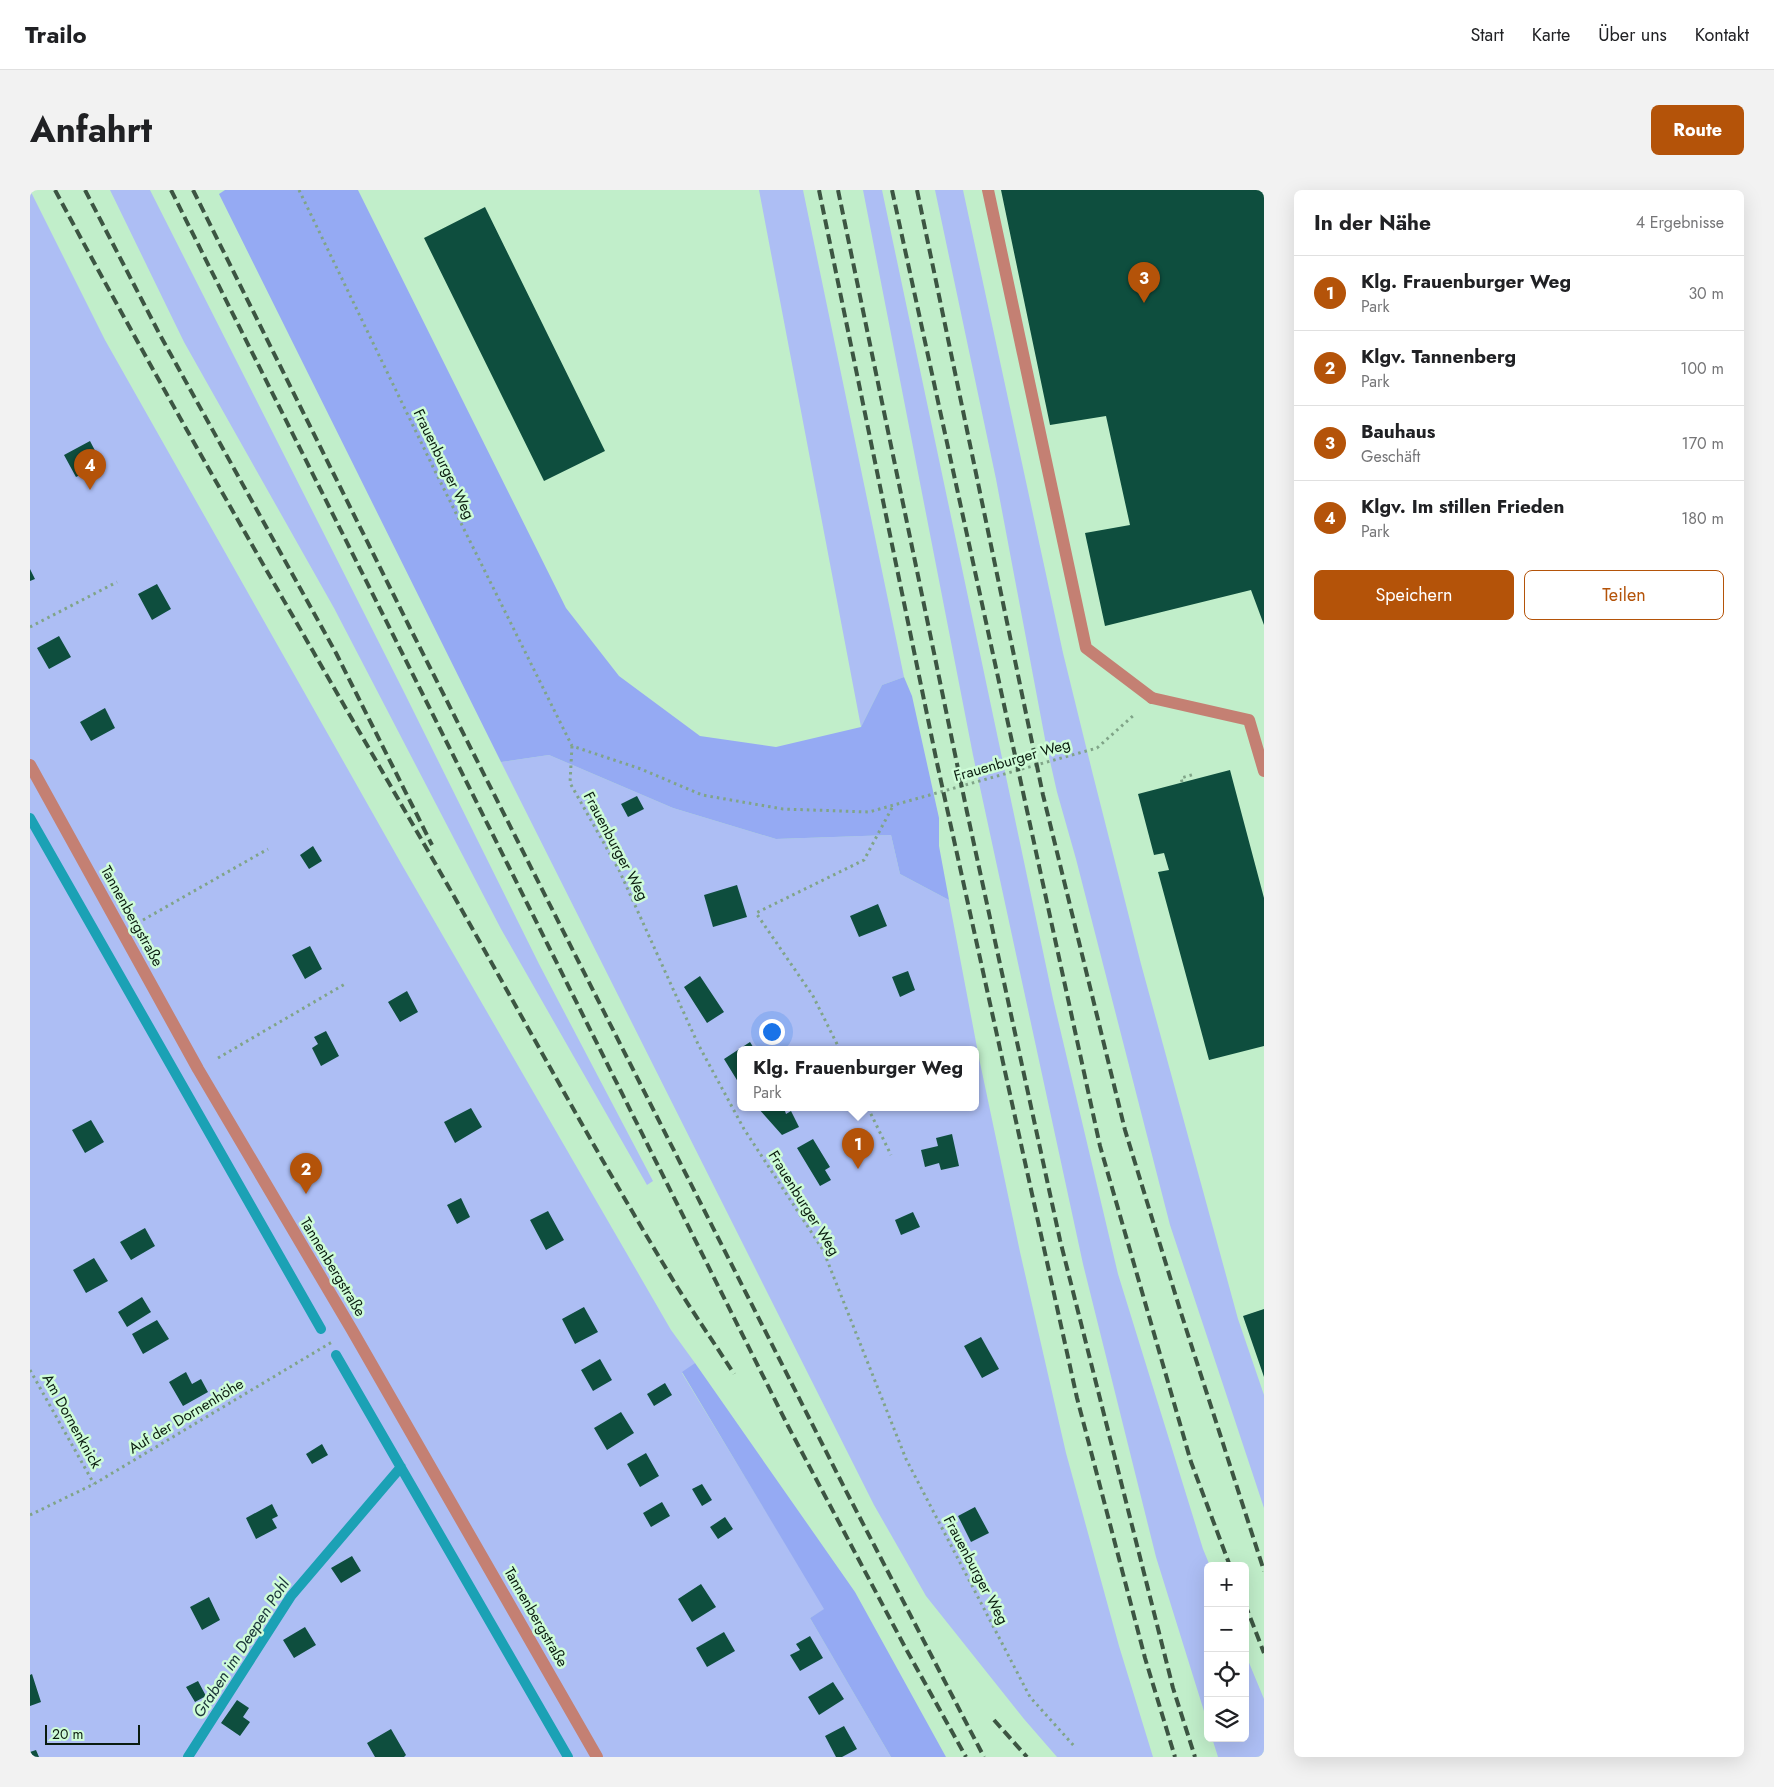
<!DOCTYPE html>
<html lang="de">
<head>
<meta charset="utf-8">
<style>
	:root { --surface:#fff; --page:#f2f2f2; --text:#202124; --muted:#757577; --line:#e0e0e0; --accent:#b45309 }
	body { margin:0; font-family:Jost,sans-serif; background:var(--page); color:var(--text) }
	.controls { position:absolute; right:15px; bottom:15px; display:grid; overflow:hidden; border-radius:8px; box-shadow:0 5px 20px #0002 }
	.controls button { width:45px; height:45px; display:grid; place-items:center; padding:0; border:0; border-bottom:1px solid var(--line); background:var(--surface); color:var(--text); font:25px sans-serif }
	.scale { position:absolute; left:15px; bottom:12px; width:95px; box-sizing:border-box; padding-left:5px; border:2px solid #0a1c0f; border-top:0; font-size:14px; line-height:18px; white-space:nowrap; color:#0a1c0f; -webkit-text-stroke:4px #cefcd7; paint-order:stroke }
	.you { position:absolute; left:741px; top:841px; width:18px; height:18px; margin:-12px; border:4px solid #fff; border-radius:50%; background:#1a73e8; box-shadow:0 0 0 8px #1a73e833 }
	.badge { display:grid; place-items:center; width:32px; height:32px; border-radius:50%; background:var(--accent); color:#fff; font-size:16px; font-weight:700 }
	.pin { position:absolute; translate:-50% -41px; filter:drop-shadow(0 1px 2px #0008) }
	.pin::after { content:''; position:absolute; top:26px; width:18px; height:15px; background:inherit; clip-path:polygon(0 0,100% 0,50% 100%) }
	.popup { position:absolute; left:707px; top:856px; width:242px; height:65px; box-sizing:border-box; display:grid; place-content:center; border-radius:8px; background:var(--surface); filter:drop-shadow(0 1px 4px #0005); font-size:16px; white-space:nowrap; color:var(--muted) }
	.popup b { font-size:19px; color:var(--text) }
	.popup::after { content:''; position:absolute; left:50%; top:100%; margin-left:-10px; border:10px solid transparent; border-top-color:var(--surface) }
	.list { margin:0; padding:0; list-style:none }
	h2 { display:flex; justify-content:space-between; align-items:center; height:65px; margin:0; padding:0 20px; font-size:21px }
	h2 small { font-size:16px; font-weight:400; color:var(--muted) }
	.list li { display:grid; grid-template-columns:32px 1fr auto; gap:15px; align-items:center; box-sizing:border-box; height:75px; padding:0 20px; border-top:1px solid var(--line) }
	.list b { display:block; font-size:19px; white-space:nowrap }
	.list p { margin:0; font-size:16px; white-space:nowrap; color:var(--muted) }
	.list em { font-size:16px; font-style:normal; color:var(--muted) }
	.actions { display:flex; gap:10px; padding:15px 20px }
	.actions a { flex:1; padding:11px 0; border:1px solid var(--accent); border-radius:8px; text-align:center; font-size:18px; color:var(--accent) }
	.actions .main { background:var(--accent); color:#fff }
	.icon { flex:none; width:28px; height:28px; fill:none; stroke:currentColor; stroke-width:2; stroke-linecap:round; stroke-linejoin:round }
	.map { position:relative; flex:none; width:1234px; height:1567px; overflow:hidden; border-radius:8px }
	header { display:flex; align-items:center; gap:30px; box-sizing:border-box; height:70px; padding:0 25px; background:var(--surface); border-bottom:1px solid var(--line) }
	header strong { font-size:24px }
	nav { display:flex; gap:28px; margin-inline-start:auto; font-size:18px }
	.intro { display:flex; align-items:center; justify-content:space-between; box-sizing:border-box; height:120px; padding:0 30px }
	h1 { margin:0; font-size:35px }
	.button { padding:12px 22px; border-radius:8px; background:var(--accent); color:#fff; font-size:18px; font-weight:700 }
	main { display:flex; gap:30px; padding:0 30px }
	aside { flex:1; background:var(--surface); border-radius:8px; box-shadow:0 5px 20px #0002 }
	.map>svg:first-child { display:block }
</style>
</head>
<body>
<header>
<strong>Trailo</strong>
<nav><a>Start</a><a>Karte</a><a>Über uns</a><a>Kontakt</a></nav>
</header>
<div class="intro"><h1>Anfahrt</h1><a class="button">Route</a></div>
<main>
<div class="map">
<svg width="1234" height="1567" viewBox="0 0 1234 1567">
	<rect width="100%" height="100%" fill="#c1eeca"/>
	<path fill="#adbef4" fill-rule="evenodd" d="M0,0L75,150L372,675L641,1140L665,1173L652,1183L795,1419L780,1428L861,1567H0Z
		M80,0H120L373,500L509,774L623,991L617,995L471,739L304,418L154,152Z
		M729,0H773L874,487L852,495L831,537Z
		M833,0H852L1023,809L1088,1084L1173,1359L1180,1376H1178V1534L1126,1367L1053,1074L943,565Z
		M905,0H933L1033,463L1063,585L1111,774L1152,924L1208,1129L1234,1205V1318L1140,1035L1046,669L1027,602L1015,549L966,289Z
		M519,565L643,618L746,649L861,645L870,684L919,710L949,868L990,1062L1036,1263L1089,1456L1123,1567H1027L994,1529L896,1406L844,1315L471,572ZM710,860H946V918H710Z
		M1215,1463L1234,1509V1567H1188L1182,1548H1215Z"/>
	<path fill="#95aaf3" d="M195,0H328L536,418L589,486L670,546L746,557L831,537L852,495L874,487L882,506L909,628V656L919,710L870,684L861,645L746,649L643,618L519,565L471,572L189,4Z
		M665,1173L825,1402L916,1567H861L780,1428L794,1419L652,1182Z"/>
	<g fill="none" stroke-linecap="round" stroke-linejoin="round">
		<path stroke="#1ba1b5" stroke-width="10" d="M0,628L291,1139
			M306,1165L538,1567
			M158,1567L261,1406L371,1277"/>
	</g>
	<path fill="#0e4e3e" d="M971,0H1234V435L1221,400L1075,436L1055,343L1100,335L1076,226L1020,235Z
		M455,17L575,261L514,291L394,48Z
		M60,251L72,274L46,287L34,265Z
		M0,379L5,389L0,391Z
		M127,394L141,419L122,430L108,404Z
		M29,446L41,467L19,479L7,458Z
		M75,518L85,538L61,551L50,532Z
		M1200,580L1234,708V856L1179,870L1128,682L1139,680L1134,663L1124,665L1108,604Z
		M607,606L614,619L598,627L591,614Z
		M283,656L292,671L279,679L270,665Z
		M707,695L717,727L683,737L674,705Z
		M848,714L857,736L829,747L820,726Z
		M280,756L292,779L275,789L262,765Z
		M878,781L885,800L870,807L862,787Z
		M670,786L694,822L677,833L654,797Z
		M377,801L388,822L370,832L358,812Z
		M296,841L309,866L291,876L282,858L288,854L284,847Z
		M720,852L725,860H710V895L694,869Z
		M441,918L452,937L425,953L414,932Z
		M728,918H754L756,924L761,921L769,937L752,945Z
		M61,930L74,952L55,963L42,940Z
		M922,944L929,976L911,980L909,973L895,977L891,960L908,956L906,948Z
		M783,949L800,977L795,980L801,990L790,996L767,958Z
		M431,1008L440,1027L427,1034L417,1015Z
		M518,1021L534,1050L516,1060L500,1030Z
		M883,1022L890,1037L871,1045L865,1030Z
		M115,1038L125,1056L101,1070L90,1052Z
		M64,1068L78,1091L56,1103L43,1080Z
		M112,1107L121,1122L97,1137L88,1122Z
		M554,1117L568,1142L545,1154L532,1129Z
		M1234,1119V1187L1213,1126Z
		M127,1130L139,1149L113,1164L102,1144Z
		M951,1147L969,1179L952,1188L934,1156Z
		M570,1169L582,1190L563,1201L551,1180Z
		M156,1182L162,1194L171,1189L178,1202L153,1216L139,1192Z
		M635,1193L642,1205L624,1216L617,1204Z
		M591,1222L604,1243L577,1260L564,1238Z
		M292,1254L298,1265L282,1274L276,1264Z
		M616,1263L629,1286L610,1297L597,1274Z
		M672,1294L682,1310L672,1316L662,1299Z
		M632,1312L640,1326L621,1337L613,1323Z
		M242,1314L248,1326L242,1329L247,1338L226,1349L216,1328Z
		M945,1317L959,1343L941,1352L928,1326Z
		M695,1327L703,1339L688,1349L680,1337Z
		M322,1366L331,1381L311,1393L301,1378Z
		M671,1394L686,1417L662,1432L648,1409Z
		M179,1407L190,1430L172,1440L160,1417Z
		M275,1437L286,1455L264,1468L253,1450Z
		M694,1442L705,1461L677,1477L666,1458Z
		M780,1446L793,1468L770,1481L760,1465L770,1460L766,1454Z
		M2,1484L11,1512L0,1516V1485Z
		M168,1491L176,1506L165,1512L156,1497Z
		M803,1492L814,1509L789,1525L778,1507Z
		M207,1510L219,1518L213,1527L220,1532L210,1546L191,1533Z
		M814,1536L827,1559L812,1567H806L795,1546Z
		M361,1539L376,1565L374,1567H345L337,1553Z
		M6,1560L9,1567H0V1562Z"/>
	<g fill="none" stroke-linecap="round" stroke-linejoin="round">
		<path stroke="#80a488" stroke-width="3" stroke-dasharray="2.5 4" stroke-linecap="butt" d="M269,0L405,281L542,556L611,579L672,605L753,619L839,622L1067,558L1105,524
			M0,437L87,392
			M542,556L540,593L589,680L668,854L714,939L793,1060L876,1269L1000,1507L1045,1557
			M1152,592L1151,588L1165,584
			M113,730L238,659
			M810,860L783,806L726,723L834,670L863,616
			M188,868L315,794
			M838,918L861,965
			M0,1180L64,1294
			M0,1325L64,1294L302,1152"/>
		<path stroke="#c48073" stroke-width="12" d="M958,0L1056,458L1122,508
			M0,575L168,879L322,1140L567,1567"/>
		<path stroke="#c48073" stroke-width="12" d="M1122,508L1219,530L1234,581"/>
		<path stroke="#3c5542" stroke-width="4" stroke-dasharray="10 5" stroke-linecap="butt" d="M25,0C149,232 282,459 413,687C488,818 559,951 637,1080C658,1116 682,1149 704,1184
			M55,0L130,145L306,463L402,655
			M141,0L758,1236L876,1459L936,1567
			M163,0L379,436L815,1299L954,1567
			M789,0L907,573L1047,1208L1115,1468L1145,1567
			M808,0L937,622L1030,1050L1143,1498L1165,1567
			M862,0L1070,956L1161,1272L1200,1376
			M887,0L1013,605L1095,940L1151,1123L1234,1381
			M1215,1414L1234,1463
			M964,1530L997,1567"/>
	</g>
	<g text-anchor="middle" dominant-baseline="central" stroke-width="5" stroke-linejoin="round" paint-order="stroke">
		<g font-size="15" fill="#0a1c0f" stroke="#cefcd7">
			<text transform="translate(414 274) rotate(64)">Frauenburger Weg</text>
			<text transform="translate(982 570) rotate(-16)">Frauenburger Weg</text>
			<text transform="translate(586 656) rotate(62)">Frauenburger Weg</text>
			<text transform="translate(102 726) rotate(61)">Tannenbergstraße</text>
			<text transform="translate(774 1013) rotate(58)">Frauenburger Weg</text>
			<text transform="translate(303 1077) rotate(59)">Tannenbergstraße</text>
			<text transform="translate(156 1226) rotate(-31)">Auf der Dornenhöhe</text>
			<text transform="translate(42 1231) rotate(61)">Am Dornenknick</text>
			<text transform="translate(946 1380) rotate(62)">Frauenburger Weg</text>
			<text transform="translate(506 1427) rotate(60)">Tannenbergstraße</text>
		</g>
		<g font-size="16" font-style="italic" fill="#193338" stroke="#cefcd7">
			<text transform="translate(211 1458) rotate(-57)">Graben im Deepen Pohl</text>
		</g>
	</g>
</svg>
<div class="controls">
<button>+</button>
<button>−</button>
<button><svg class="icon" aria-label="locate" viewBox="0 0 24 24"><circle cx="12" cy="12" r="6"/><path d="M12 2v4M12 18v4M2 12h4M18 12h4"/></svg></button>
<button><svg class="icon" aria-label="layers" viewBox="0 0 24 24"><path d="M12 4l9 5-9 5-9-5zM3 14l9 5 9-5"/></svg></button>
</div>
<div class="scale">20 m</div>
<div class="you"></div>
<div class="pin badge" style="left:828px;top:979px">1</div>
<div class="popup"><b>Klg. Frauenburger Weg</b>Park</div>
<div class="pin badge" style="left:276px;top:1004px">2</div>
<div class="pin badge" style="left:1114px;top:113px">3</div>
<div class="pin badge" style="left:60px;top:300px">4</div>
</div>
<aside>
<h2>In der Nähe<small>4 Ergebnisse</small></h2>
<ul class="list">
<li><span class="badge">1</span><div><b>Klg. Frauenburger Weg</b><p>Park</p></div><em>30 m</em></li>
<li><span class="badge">2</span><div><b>Klgv. Tannenberg</b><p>Park</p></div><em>100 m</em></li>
<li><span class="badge">3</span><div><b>Bauhaus</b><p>Geschäft</p></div><em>170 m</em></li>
<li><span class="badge">4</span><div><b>Klgv. Im stillen Frieden</b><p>Park</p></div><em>180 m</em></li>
</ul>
<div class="actions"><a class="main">Speichern</a><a>Teilen</a></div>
</aside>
</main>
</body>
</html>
